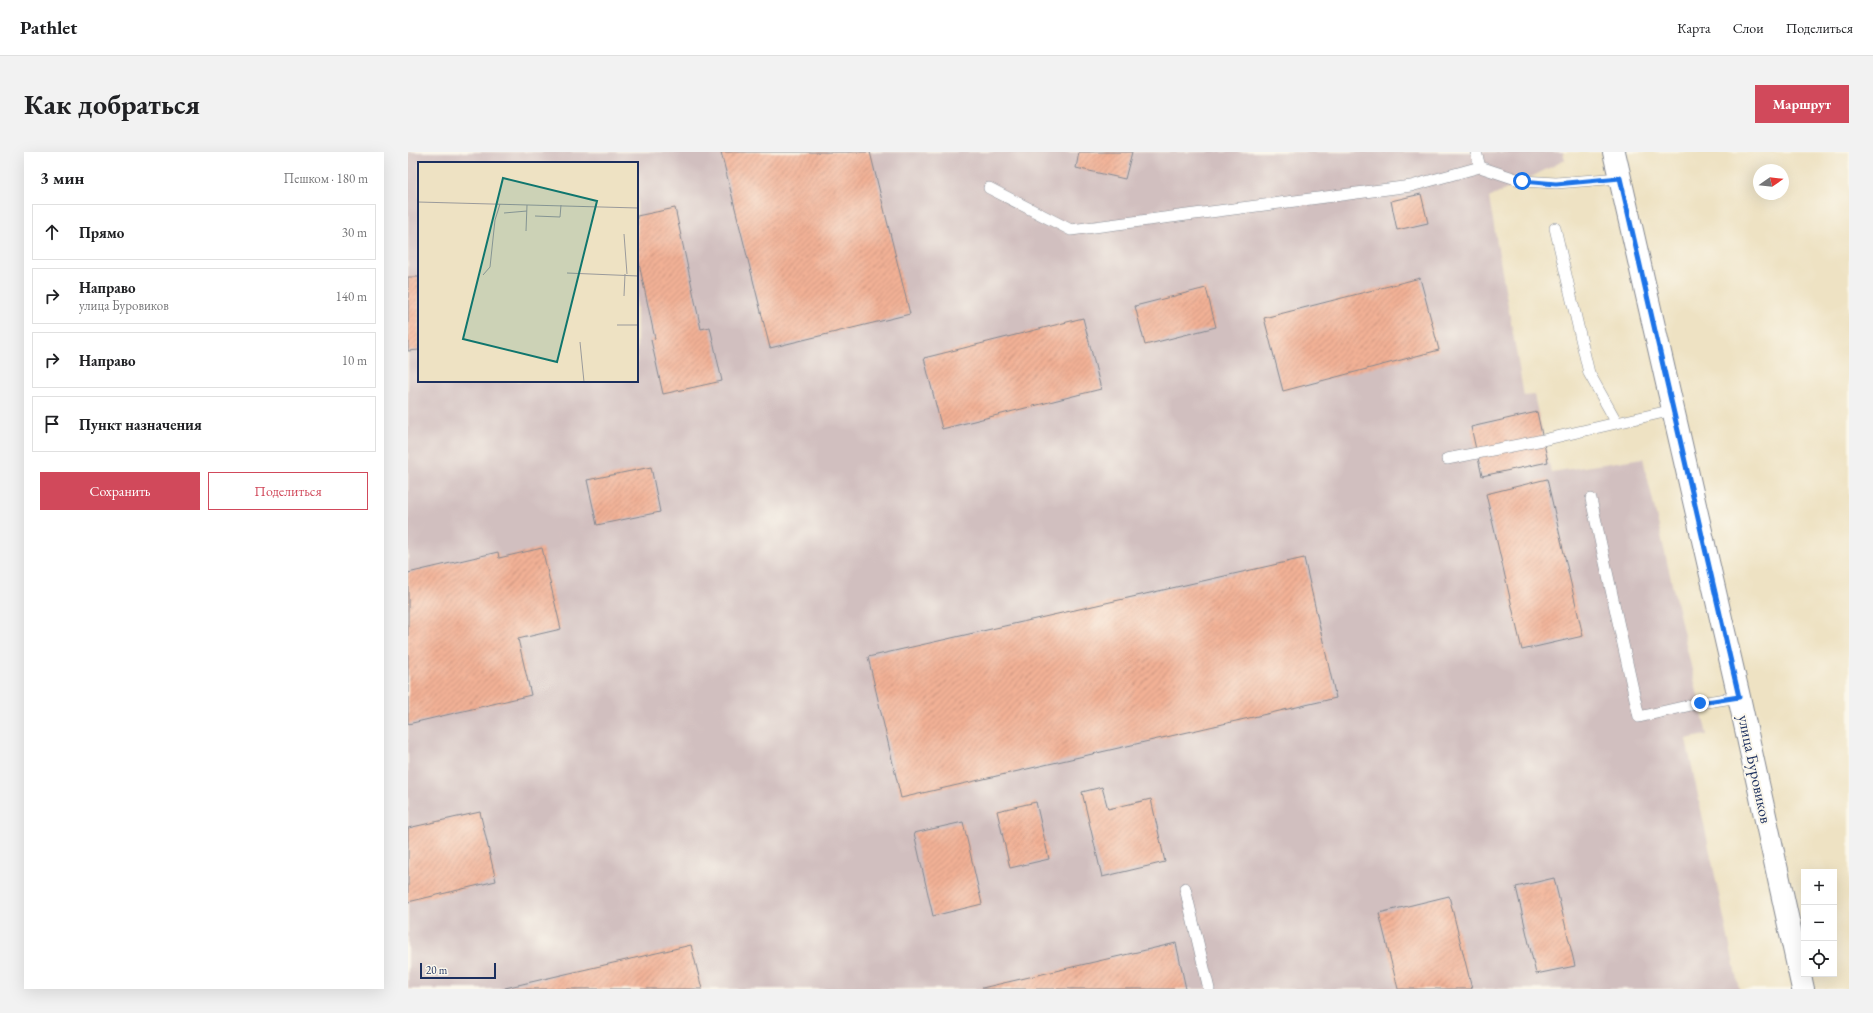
<!DOCTYPE html>
<html lang="ru">
<head>
<meta charset="utf-8">
<style>
	:root { --surface:#fff; --page:#f2f2f2; --text:#202124; --muted:#757577; --line:#e0e0e0; --accent:#d1495b }
	body { margin:0; font-family:"EB Garamond",serif; background:var(--page); color:var(--text) }
	.controls { position:absolute; right:12px; bottom:12px; display:grid; overflow:hidden; border-radius:0px; box-shadow:0 4px 16px #0002 }
	.controls button { width:36px; height:36px; display:grid; place-items:center; padding:0; border:0; border-bottom:1px solid var(--line); background:var(--surface); color:var(--text); font:20px sans-serif }
	.compass { position:absolute; left:1345px; top:12px; width:36px; height:36px; border-radius:50%; background:var(--surface); box-shadow:0 4px 16px #0002; rotate:76deg }
	.scale { position:absolute; left:12px; bottom:10px; width:76px; box-sizing:border-box; padding-left:4px; border:2px solid #1b2f5e; border-top:0; font-size:11px; line-height:14px; white-space:nowrap; color:#1b2f5e; -webkit-text-stroke:3px #fbf7ec; paint-order:stroke }
	.stop { position:absolute; width:12px; height:12px; margin:-9px; border:3px solid #1a73e8; border-radius:50%; background:#fff }
	.stop.end { background:#1a73e8; border-color:#fff; box-shadow:0 1px 4px #0008 }
	.list { margin:0; padding:0; list-style:none }
	h2 { display:flex; justify-content:space-between; align-items:center; height:52px; margin:0; padding:0 16px; font-size:17px }
	h2 small { font-size:13px; font-weight:400; color:var(--muted) }
	.list li { display:grid; grid-template-columns:26px 1fr auto; gap:12px; align-items:center; box-sizing:border-box; height:56px; margin:0 8px 8px; padding:0 8px; border:1px solid var(--line); border-radius:0px }
	.list b { display:block; font-size:15px; white-space:nowrap }
	.list p { margin:0; font-size:13px; white-space:nowrap; color:var(--muted) }
	.list em { font-size:13px; font-style:normal; color:var(--muted) }
	.actions { display:flex; gap:8px; padding:12px 16px }
	.actions a { flex:1; padding:9px 0; border:1px solid var(--accent); border-radius:0px; text-align:center; font-size:14px; color:var(--accent) }
	.actions .main { background:var(--accent); color:#fff }
	.icon { flex:none; width:22px; height:22px; fill:none; stroke:currentColor; stroke-width:2; stroke-linecap:round; stroke-linejoin:round }
	.map { position:relative; flex:none; width:1441px; height:837px; overflow:hidden; border-radius:0px }
	header { display:flex; align-items:center; gap:24px; box-sizing:border-box; height:56px; padding:0 20px; background:var(--surface); border-bottom:1px solid var(--line) }
	header strong { font-size:19px }
	nav { display:flex; gap:22px; margin-inline-start:auto; font-size:14px }
	.intro { display:flex; align-items:center; justify-content:space-between; box-sizing:border-box; height:96px; padding:0 24px }
	h1 { margin:0; font-size:28px }
	.button { padding:10px 18px; border-radius:0px; background:var(--accent); color:#fff; font-size:14px; font-weight:700 }
	main { display:flex; gap:24px; padding:0 24px }
	aside { flex:1; background:var(--surface); border-radius:0px; box-shadow:0 4px 16px #0002 }
	.map>svg:first-child { display:block }
</style>
</head>
<body>
<header>
<strong>Pathlet</strong>
<nav><a>Карта</a><a>Слои</a><a>Поделиться</a></nav>
</header>
<div class="intro"><h1>Как добраться</h1><a class="button">Маршрут</a></div>
<main>
<aside>
<h2>3 мин<small>Пешком · 180 m</small></h2>
<ul class="list">
<li><svg class="icon" aria-label="ahead" viewBox="0 0 24 24"><path d="M12 20V5M6 11l6-6 6 6"/></svg><div><b>Прямо</b></div><em>30 m</em></li>
<li><svg class="icon" aria-label="right" viewBox="0 0 24 24"><path d="M7 20v-9h11M14 6l5 5-5 5"/></svg><div><b>Направо</b><p>улица Буровиков</p></div><em>140 m</em></li>
<li><svg class="icon" aria-label="right" viewBox="0 0 24 24"><path d="M7 20v-9h11M14 6l5 5-5 5"/></svg><div><b>Направо</b></div><em>10 m</em></li>
<li><svg class="icon" aria-label="arrive" viewBox="0 0 24 24"><path d="M6 21V4h12l-3 4 3 4H6"/></svg><div><b>Пункт назначения</b></div></li>
</ul>
<div class="actions"><a class="main">Сохранить</a><a>Поделиться</a></div>
</aside>
<div class="map">
<svg width="1441" height="837" viewBox="0 0 1441 837">
	<defs>
		<pattern id="building-hatch" width="6" height="6" patternUnits="userSpaceOnUse"><rect width="6" height="6" fill="#f2b195"/><path d="M-1 1l2-2M0 6l6-6M5 7l2-2" fill="none" stroke="#c3907d"/></pattern>
	</defs>
	<rect width="100%" height="100%" fill="#fbf7ec"/>
	<filter id="ink" filterUnits="userSpaceOnUse"><feTurbulence type="fractalNoise" baseFrequency=".025" numOctaves="2"/><feDisplacementMap in="SourceGraphic" scale="8" xChannelSelector="R" yChannelSelector="G"/><feConvolveMatrix kernelMatrix="1 2 1 2 8 2 1 2 1" color-interpolation-filters="sRGB"/></filter>
	<filter id="wash" filterUnits="userSpaceOnUse"><feTurbulence type="fractalNoise" baseFrequency=".012" numOctaves="4" result="noise"/><feDisplacementMap in="SourceGraphic" scale="16" xChannelSelector="R" yChannelSelector="G"/><feGaussianBlur stdDeviation="0.9" result="paint"/><feColorMatrix in="noise" values="0 0 0 0 0 0 0 0 0 0 0 0 0 0 0 0 0 1.4 0 .05"/><feComposite in="paint" operator="in"/></filter>
	<g filter="url(#wash)">
		<rect width="100%" height="100%" fill="#eee2c3"/>
		<path fill="#d1bfbf" fill-rule="evenodd" d="M0,0H1155L1157,8L1081,46L1116,244L1126,243L1143,320L1235,306L1299,583L1278,587L1331,837H0ZM11,11H229V229H11Z"/>
		<g id="blocks">
			<path fill="url(#building-hatch)" d="M313,0H462L502,162L362,196Z
				M671,0H724L717,27L668,16Z
				M1013,42L1020,71L989,78L983,49Z
				M267,56L293,177L302,175L314,229L255,242L243,188L247,187L229,102V64Z
				M0,125H11V198L0,199Z
				M1012,126L1031,198L875,239L856,166Z
				M798,136L808,175L737,193L727,154Z
				M675,166L693,237L534,277L516,206Z
				M1129,260L1140,310L1074,324L1063,275Z
				M243,315L252,360L189,373L179,328Z
				M1139,327L1175,484L1114,498L1078,342Z
				M134,396L153,477L110,487L123,543L0,572V421L90,400L91,406Z
				M896,406L928,546L493,646L460,505Z
				M694,635L700,657L743,647L757,710L694,725L674,640Z
				M628,650L641,707L602,716L589,659Z
				M72,660L88,729L0,750V676Z
				M555,670L574,752L525,764L506,681Z
				M1146,726L1167,814L1128,822L1108,735Z
				M1041,744L1064,837H990L971,761Z
				M768,791L778,837H574V836Z
				M283,793L294,837H97V836Z"/>
		</g>
	</g>
	<g filter="url(#ink)">
		<use href="#blocks" fill-opacity="0" stroke="#848890" stroke-width="1"/>
		<g fill="none" stroke-linecap="round" stroke-linejoin="round">
			<g stroke="#848890" stroke-width="12">
				<path id="lane" d="M1068,0L1072,15
					M581,36L663,78L1003,34L1072,15L1114,29L1148,31L1212,26
					M1147,76L1181,221L1209,271
					M1039,307L1135,288L1265,258
					M1183,347L1231,565L1292,551L1331,545
					M777,736L801,837"/>
			</g>
			<g stroke="#848890" stroke-width="24">
				<path id="street" d="M1206,0L1331,545L1395,837"/>
			</g>
			<use href="#lane" stroke="#fff" stroke-width="11"/>
			<use href="#street" stroke="#fff" stroke-width="22"/>
		</g>
	</g>
	<g fill="none" stroke-linecap="round" stroke-linejoin="round" filter="url(#ink)">
		<path stroke="#1a73e8" stroke-width="5" d="M1114,29L1148,32L1212,26L1331,545L1292,551"/>
	</g>
	<g text-anchor="middle" dominant-baseline="central" stroke-width="4" stroke-linejoin="round" paint-order="stroke">
		<g font-size="16" fill="#1b2f5e" stroke="#fbf7ec">
			<text transform="translate(1347 617) rotate(78)">улица Буровиков</text>
		</g>
	</g>
	<g transform="translate(10 10)">
		<rect width="220" height="220" fill="#eee2c3"/>
		<path fill="none" stroke="#9a9a9b" stroke-width="1" d="M0,40L220,46M86,51L109,49M117,54L142,55L143,43M108,69L109,43M206,72L209,112M149,111L220,114M65,113L72,105L77,58L82,42M206,134L207,112M199,163H220M162,180L166,220"/>
		<path fill="#0f766e" fill-opacity="0.15" stroke="#0f766e" stroke-width="2" d="M85,16L179,39L139,200L45,177Z"/>
		<rect width="220" height="220" fill="none" stroke="#1b2f5e" stroke-width="2"/>
	</g>
</svg>
<div class="controls">
<button>+</button>
<button>−</button>
<button><svg class="icon" aria-label="locate" viewBox="0 0 24 24"><circle cx="12" cy="12" r="6"/><path d="M12 2v4M12 18v4M2 12h4M18 12h4"/></svg></button>
</div>
<svg class="compass" viewBox="-18 -18 36 36"><path d="M0-13l5 13h-10z" fill="#e53935"/><path d="M0 13l5-13h-10z" fill="#757577"/></svg>
<div class="scale">20 m</div>
<div class="stop" style="left:1114px;top:29px"></div>
<div class="stop end" style="left:1292px;top:551px"></div>
</div>
</main>
</body>
</html>
